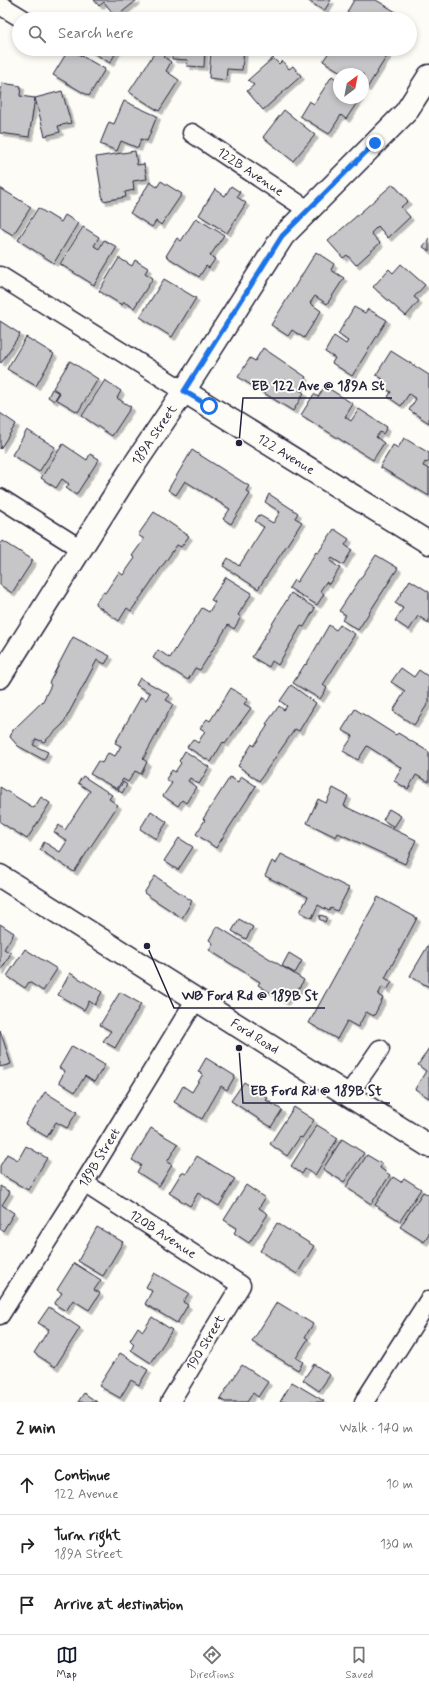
<!DOCTYPE html>
<html lang="en">
<head>
<meta charset="utf-8">
<style>
	:root { --surface:#fff; --page:#f6f6f6; --text:#222; --muted:#767676; --line:#e0e0e0; --accent:#111827 }
	body { margin:0; font-family:Mynerve,sans-serif; background:var(--page); color:var(--text) }
	.compass { position:absolute; left:333px; top:68px; width:36px; height:36px; border-radius:50%; background:var(--surface); box-shadow:0 2px 6px #0003; rotate:32deg }
	.stop { position:absolute; width:12px; height:12px; margin:-9px; border:3px solid #1a73e8; border-radius:50%; background:#fff }
	.stop.end { background:#1a73e8; border-color:#fff; box-shadow:0 1px 4px #0008 }
	.list { margin:0; padding:0; list-style:none }
	h2 { display:flex; justify-content:space-between; align-items:center; height:52px; margin:0; padding:0 16px; font-size:17px }
	h2 small { font-size:13px; font-weight:400; color:var(--muted) }
	.list li { display:grid; grid-template-columns:26px 1fr auto; gap:12px; align-items:center; box-sizing:border-box; height:60px; padding:0 16px; border-top:1px solid var(--line) }
	.list b { display:block; font-size:15px; white-space:nowrap }
	.list p { margin:0; font-size:13px; white-space:nowrap; color:var(--muted) }
	.list em { font-size:13px; font-style:normal; color:var(--muted) }
	.icon { flex:none; width:22px; height:22px; fill:none; stroke:currentColor; stroke-width:2; stroke-linecap:round; stroke-linejoin:round }
	.map { position:relative; flex:none; width:429px; height:1402px; overflow:hidden }
	.search { position:absolute; background:var(--surface); box-shadow:0 2px 6px #0003; left:12px; right:12px; top:12px; height:44px; display:flex; align-items:center; gap:10px; box-sizing:border-box; padding:0 14px; border-radius:22px; color:var(--muted); font-size:15px }
	.sheet { height:232px; background:var(--surface) }
	nav { display:flex; justify-content:space-around; align-items:center; box-sizing:border-box; height:56px; border-top:1px solid var(--line); background:var(--surface); font-size:11px; color:var(--muted) }
	nav a { display:grid; justify-items:center; gap:2px }
	nav .on { color:var(--accent) }
	.map>svg:first-child { display:block }
</style>
</head>
<body>
<div class="map">
<svg width="429" height="1402" viewBox="0 0 429 1402">
	<defs>
		<filter id="shadow"><feDropShadow dx="3.5" dy="3.5" stdDeviation="0" flood-color="#0004"/></filter>
	</defs>
	<rect width="100%" height="100%" fill="#fdfcf7"/>
	<filter id="ink" filterUnits="userSpaceOnUse"><feTurbulence type="fractalNoise" baseFrequency=".025" numOctaves="2"/><feDisplacementMap in="SourceGraphic" scale="8" xChannelSelector="R" yChannelSelector="G"/><feConvolveMatrix kernelMatrix="1 2 1 2 8 2 1 2 1" color-interpolation-filters="sRGB"/></filter>
	<g filter="url(#ink)">
		<path fill="#c6c6c8" stroke="#22223b" filter="url(#shadow)" d="M94,0H137L116,17L104,2L99,6Z
			M307,0H331L324,11Z
			M354,0H376L396,12L392,19H359L347,12Z
			M190,14L208,15L207,19H190Z
			M69,49L105,69L89,96L53,75Z
			M87,49H118L110,63Z
			M157,49H160L167,53L164,57L171,62L166,71L179,80L159,111L129,92Z
			M172,49H205L204,67L187,66L188,60L172,59Z
			M211,49H244L242,70L227,69L226,80L209,78Z
			M331,49H387L390,51L367,88L363,86V74H344L323,61Z
			M273,58L279,64L282,61L289,69L293,66L301,76L263,110L247,91L254,85L248,80Z
			M332,76L339,81V98H360L346,119L341,115L329,134L300,116L309,101L314,104Z
			M2,83L21,86L20,96L35,98L29,137L0,133V98Z
			M62,91L71,123L58,126L60,132L45,136L35,98Z
			M124,101L157,116L147,141L141,139L138,148L121,141L117,151L100,144L109,122L114,124Z
			M284,110L315,135L293,161L263,137Z
			M135,151L137,165L144,164L147,179L133,181L134,190L125,192L126,197L103,201L96,157Z
			M161,181L182,194L161,225L156,221L152,227L130,213L150,182L157,187Z
			M393,184L408,201L401,207L410,217L388,238L378,226L371,233L380,243L356,265L347,255L343,258L328,241Z
			M231,186L240,192L237,197L246,203L227,233L199,215L215,189L225,196Z
			M0,188L31,207L13,235L0,227Z
			M38,208L61,222L65,215L78,223L54,263L18,240Z
			M196,218L224,235L210,256L215,259L209,268L206,266L199,277L166,256L177,238L181,241Z
			M83,227L99,237L94,246L99,249L104,240L117,247L94,285L60,264Z
			M429,238V251L423,247Z
			M316,252L334,264L331,270L344,278L327,304L315,296L310,303L321,311L304,338L292,330L288,336L271,325Z
			M119,258L132,266L135,260L148,268L145,273L153,278L134,308L124,302L122,305L99,291Z
			M401,264L425,285L414,297L419,301L406,316L373,287L389,269L393,273Z
			M164,279L196,298L172,337L140,317Z
			M354,307L365,313L368,309L387,320L352,376L332,363L335,358L325,352L334,336L346,344L348,341L338,334Z
			M0,321L20,334L1,363L0,362Z
			M26,337L54,354L36,386L7,369Z
			M263,348L306,377L298,389L304,393L293,411L238,377L250,358L255,361Z
			M391,351L429,375V423L409,410L416,399L409,394L401,406L388,397L391,392L379,384L383,379L376,375Z
			M70,361L98,379L78,412L56,399L60,393L53,388Z
			M105,380L121,391L117,398L131,407L112,436L82,416Z
			M325,386L353,404L345,417L351,421L359,409L387,427L383,434L380,432L376,437L384,443L373,460L301,415L314,394L318,397Z
			M52,389L59,393L54,401L48,397Z
			M0,413L16,424L0,449Z
			M27,430L55,447L39,472L12,455Z
			M404,438L429,453V461L427,463L425,462L423,466L429,469V496L380,467L393,445L398,448Z
			M63,444L87,460L90,454L99,459L76,495L66,488L69,484L62,479L56,488L41,478Z
			M192,450L249,486L246,491L250,494L231,524L223,519L230,509L185,481L176,495L168,490Z
			M269,494L298,513L295,518L302,522L258,589L223,566L228,558L239,566L264,527L255,521L259,515L273,523L280,512L265,502Z
			M154,512L189,536L181,547L177,545L131,611L127,608L119,621L95,604L103,592L105,593L119,572L123,575L135,558L132,556L144,539L138,535Z
			M334,529L349,539L345,545L352,550L343,565L332,558L330,561L340,568L329,584L326,582L320,591L324,594L317,605L289,588L294,580L297,582L316,552L318,553Z
			M3,541L33,560L12,593L0,585V545Z
			M376,555L398,568L358,630L342,620L346,615L339,611Z
			M226,577L252,593L238,615L241,617L234,629L228,625L200,670L195,668L188,680L153,658L158,650L170,658L202,608L209,612L215,602L211,600Z
			M410,580L429,592V623L418,616L409,630L395,621L403,608L395,603Z
			M291,593L315,608L304,627L301,626L278,665L272,661L269,667L252,657Z
			M329,625L336,630L340,625L355,634L323,685L327,688L320,699L293,683L305,664L306,665Z
			M73,637L110,656L105,664L97,660L63,724L44,742L36,739L33,745L48,752L44,760L18,746L10,737L13,730L43,701L51,685L49,683Z
			M401,668L414,677L419,670L429,677V702L414,725L393,711L405,691L391,682Z
			M140,678L170,695L166,700L173,704L143,759L147,762L141,774L135,771L128,782L123,779L117,789L90,774L98,761L102,763L108,753L115,756L121,746L115,743L141,697L146,700L150,693L136,685Z
			M291,685L316,703L299,731L295,729L259,781L238,766L252,744L254,746L268,725L266,724L279,706L284,710L287,706L280,701Z
			M231,688L248,699L244,704L251,708L225,744L223,742L211,762L187,747L193,739L198,743L205,731L200,728L207,719L210,721Z
			M355,709L396,735L398,733L429,752V782L416,775L408,789L394,781L402,768L367,746L358,760L343,751L353,736L342,730Z
			M185,751L209,767L199,784L190,778L188,781L196,787L186,803L182,800L178,806L163,796L172,783L166,779L172,770L175,772L181,763L179,761Z
			M83,776L112,795L109,799L118,805L74,872L40,850L44,842L60,852L67,841L54,832L59,825L65,830L90,791L78,783Z
			M241,776L256,786L216,848L196,834L205,820L203,819L230,777L238,782Z
			M123,782L127,785L122,793L118,790Z
			M0,787L34,808L41,797L50,803L27,839L0,822Z
			M333,788L348,796L344,806L416,840L405,864L338,833L336,837L307,823L318,799L326,803Z
			M389,809L401,816L394,827L383,820Z
			M151,811L167,822L156,839L140,829Z
			M179,838L193,847L178,870L164,861Z
			M281,854L349,888L337,911L331,908L329,911L318,905L312,918L300,912L308,897L265,876L272,861L276,864Z
			M155,876L192,901L182,918L144,893Z
			M378,897L417,918L385,978L392,982L387,990L382,987L378,995L383,998L374,1016L366,1012L358,1027L347,1021L337,1039L309,1023Z
			M320,915L327,917L325,922L319,919Z
			M239,919L253,927L246,939L232,931Z
			M0,924L14,933L4,949L11,953L0,972Z
			M217,926L304,980L293,997L289,995L285,1002L258,985L260,982L209,950L213,943L209,940Z
			M429,944V987L410,976Z
			M25,949L57,969L43,991L29,982L25,988L7,976Z
			M289,953L302,961L295,973L282,966Z
			M70,973L102,992L95,1005L89,1001L84,1010L58,995Z
			M120,992L141,1004L115,1048L103,1041L111,1031L100,1025Z
			M0,1030L11,1064L0,1067Z
			M72,1046L105,1065L94,1082L85,1076L75,1092L59,1082L65,1071L59,1068Z
			M429,1048V1098L415,1089L426,1071L418,1065Z
			M206,1058L235,1076L227,1090L221,1086L202,1119L174,1102L183,1086L192,1092L203,1074L198,1072Z
			M244,1082L268,1098L266,1100L282,1110L271,1127L231,1101Z
			M45,1092L77,1112L67,1128L56,1122L47,1137L25,1124Z
			M294,1107L314,1120L302,1138L300,1137L287,1156L270,1144Z
			M317,1125L338,1138L315,1175L305,1169L302,1174L291,1166Z
			M151,1128L178,1144L167,1162L172,1165L159,1186L137,1172L141,1165L132,1160Z
			M342,1139L364,1153L344,1182L323,1169Z
			M26,1146L47,1158L28,1190L0,1174V1166L7,1154L18,1160Z
			M367,1155L382,1164L380,1168L390,1175L371,1204L346,1187Z
			M197,1156L235,1179L219,1206L198,1193L190,1206L169,1193L182,1172L186,1174Z
			M393,1177L401,1182L404,1178L421,1189L400,1221L375,1205Z
			M246,1185L265,1198L259,1208L268,1214L249,1243L234,1233L237,1228L224,1220Z
			M0,1186L10,1192L2,1205L14,1213L3,1231L0,1229Z
			M423,1192L429,1195V1235L424,1242L400,1227Z
			M277,1223L314,1246L297,1274L260,1251Z
			M97,1227L123,1242L103,1276L78,1261Z
			M74,1263L101,1280L94,1290L100,1293L89,1310L73,1300L66,1311L54,1304L62,1293L57,1290Z
			M154,1273L189,1293L183,1302L188,1305L177,1323L145,1304L152,1291L146,1287Z
			M277,1302L313,1324L305,1337L308,1339L296,1358L303,1362L298,1370L252,1342Z
			M49,1307L80,1328L55,1367L34,1353L49,1329L38,1323Z
			M152,1317L172,1330L151,1363L131,1350L134,1344L130,1340L138,1327L143,1331Z
			M120,1353L148,1370L139,1385L131,1380L120,1398L99,1386Z
			M314,1364L330,1375L319,1391L303,1380Z
			M242,1365L268,1382L258,1397L253,1393L247,1402H225L220,1399Z
			M292,1382L324,1401L323,1402H280Z
			M84,1393L97,1402H78Z"/>
		<g fill="none" stroke-linecap="round" stroke-linejoin="round">
			<g stroke="#22223b" stroke-width="21">
				<g id="street">
					<path d="M0,5L23,19"/>
					<path id="s1" d="M192,133L308,210"/>
					<path d="M0,276L184,391"/>
					<path d="M0,498L81,549"/>
					<path d="M348,1095L380,1049"/>
					<path id="s2" d="M84,1183L241,1285L170,1402"/>
					<path id="s3" d="M0,1315L84,1183L196,999"/>
					<path d="M364,1402L429,1300"/>
				</g>
			</g>
			<g stroke="#22223b" stroke-width="25">
				<g id="secondary">
					<path id="s4" d="M184,391L429,543"/>
					<path id="s5" d="M0,677L128,474L184,391L283,236L406,112L429,76"/>
					<path id="s6" d="M0,876L429,1146"/>
				</g>
			</g>
			<use href="#street" stroke="#fdfcf7" stroke-width="18"/>
			<use href="#secondary" stroke="#fdfcf7" stroke-width="22"/>
		</g>
	</g>
	<g fill="none" stroke-linecap="round" stroke-linejoin="round" filter="url(#ink)">
		<path stroke="#1a73e8" stroke-width="5" d="M209,406L184,391L282,236L375,143"/>
	</g>
	<g text-anchor="middle" dominant-baseline="central" stroke-width="4" stroke-linejoin="round" paint-order="stroke">
		<g font-size="13" fill="#22223b" stroke="#fdfcf7">
			<text stroke="none"><textPath href="#s1" startOffset="70">122B Avenue</textPath></text>
			<text stroke="none"><textPath href="#s5" startOffset="287">189A Street</textPath></text>
			<text stroke="none"><textPath href="#s4" startOffset="120">122 Avenue</textPath></text>
			<text stroke="none"><textPath href="#s6" startOffset="301">Ford Road</textPath></text>
			<text stroke="none"><textPath href="#s3" startOffset="186">189B Street</textPath></text>
			<text stroke="none"><textPath href="#s2" startOffset="94">120B Avenue</textPath></text>
			<text transform="translate(206 1343) rotate(-59)">190 Street</text>
		</g>
	</g>
	<path fill="none" stroke="#22223b" stroke-width="1.5" d="M239 443L243 398H392M147 946L174 1008H325M239 1048L243 1103H390"/>
	<g fill="#22223b" stroke="#fdfcf7" stroke-width="1.5">
		<circle cx="239" cy="443" r="4"/>
		<circle cx="147" cy="946" r="4"/>
		<circle cx="239" cy="1048" r="4"/>
	</g>
	<g font-size="14" text-anchor="middle" font-weight="bold" fill="#22223b" stroke="#fdfcf7" stroke-width="4" stroke-linejoin="round" paint-order="stroke">
		<text x="318" y="390">EB 122 Ave @ 189A St</text>
		<text x="250" y="1000">WB Ford Rd @ 189B St</text>
		<text x="316" y="1095">EB Ford Rd @ 189B St</text>
	</g>
</svg>
<svg class="compass" viewBox="-18 -18 36 36"><path d="M0-13l5 13h-10z" fill="#e53935"/><path d="M0 13l5-13h-10z" fill="#767676"/></svg>
<div class="stop" style="left:209px;top:406px"></div>
<div class="stop end" style="left:375px;top:143px"></div>
<div class="search"><svg class="icon" aria-label="search" viewBox="0 0 24 24"><circle cx="10" cy="10" r="6"/><path d="M15 15l6 6"/></svg>Search here</div>
</div>
<section class="sheet">
<h2>2 min<small>Walk · 140 m</small></h2>
<ul class="list">
<li><svg class="icon" aria-label="ahead" viewBox="0 0 24 24"><path d="M12 20V5M6 11l6-6 6 6"/></svg><div><b>Continue</b><p>122 Avenue</p></div><em>10 m</em></li>
<li><svg class="icon" aria-label="right" viewBox="0 0 24 24"><path d="M7 20v-9h11M14 6l5 5-5 5"/></svg><div><b>Turn right</b><p>189A Street</p></div><em>130 m</em></li>
<li><svg class="icon" aria-label="arrive" viewBox="0 0 24 24"><path d="M6 21V4h12l-3 4 3 4H6"/></svg><div><b>Arrive at destination</b></div></li>
</ul>
</section>
<nav>
<a class="on"><svg class="icon" aria-label="map" viewBox="0 0 24 24"><path d="M3 6l6-2 6 2 6-2v14l-6 2-6-2-6 2zM9 4v14M15 6v14"/></svg>Map</a>
<a><svg class="icon" aria-label="directions" viewBox="0 0 24 24"><path d="M12 3l9 9-9 9-9-9zM9 14v-3h6M13 9l2 2-2 2"/></svg>Directions</a>
<a><svg class="icon" aria-label="saved" viewBox="0 0 24 24"><path d="M7 4h10v16l-5-4-5 4z"/></svg>Saved</a>
</nav>
</body>
</html>
